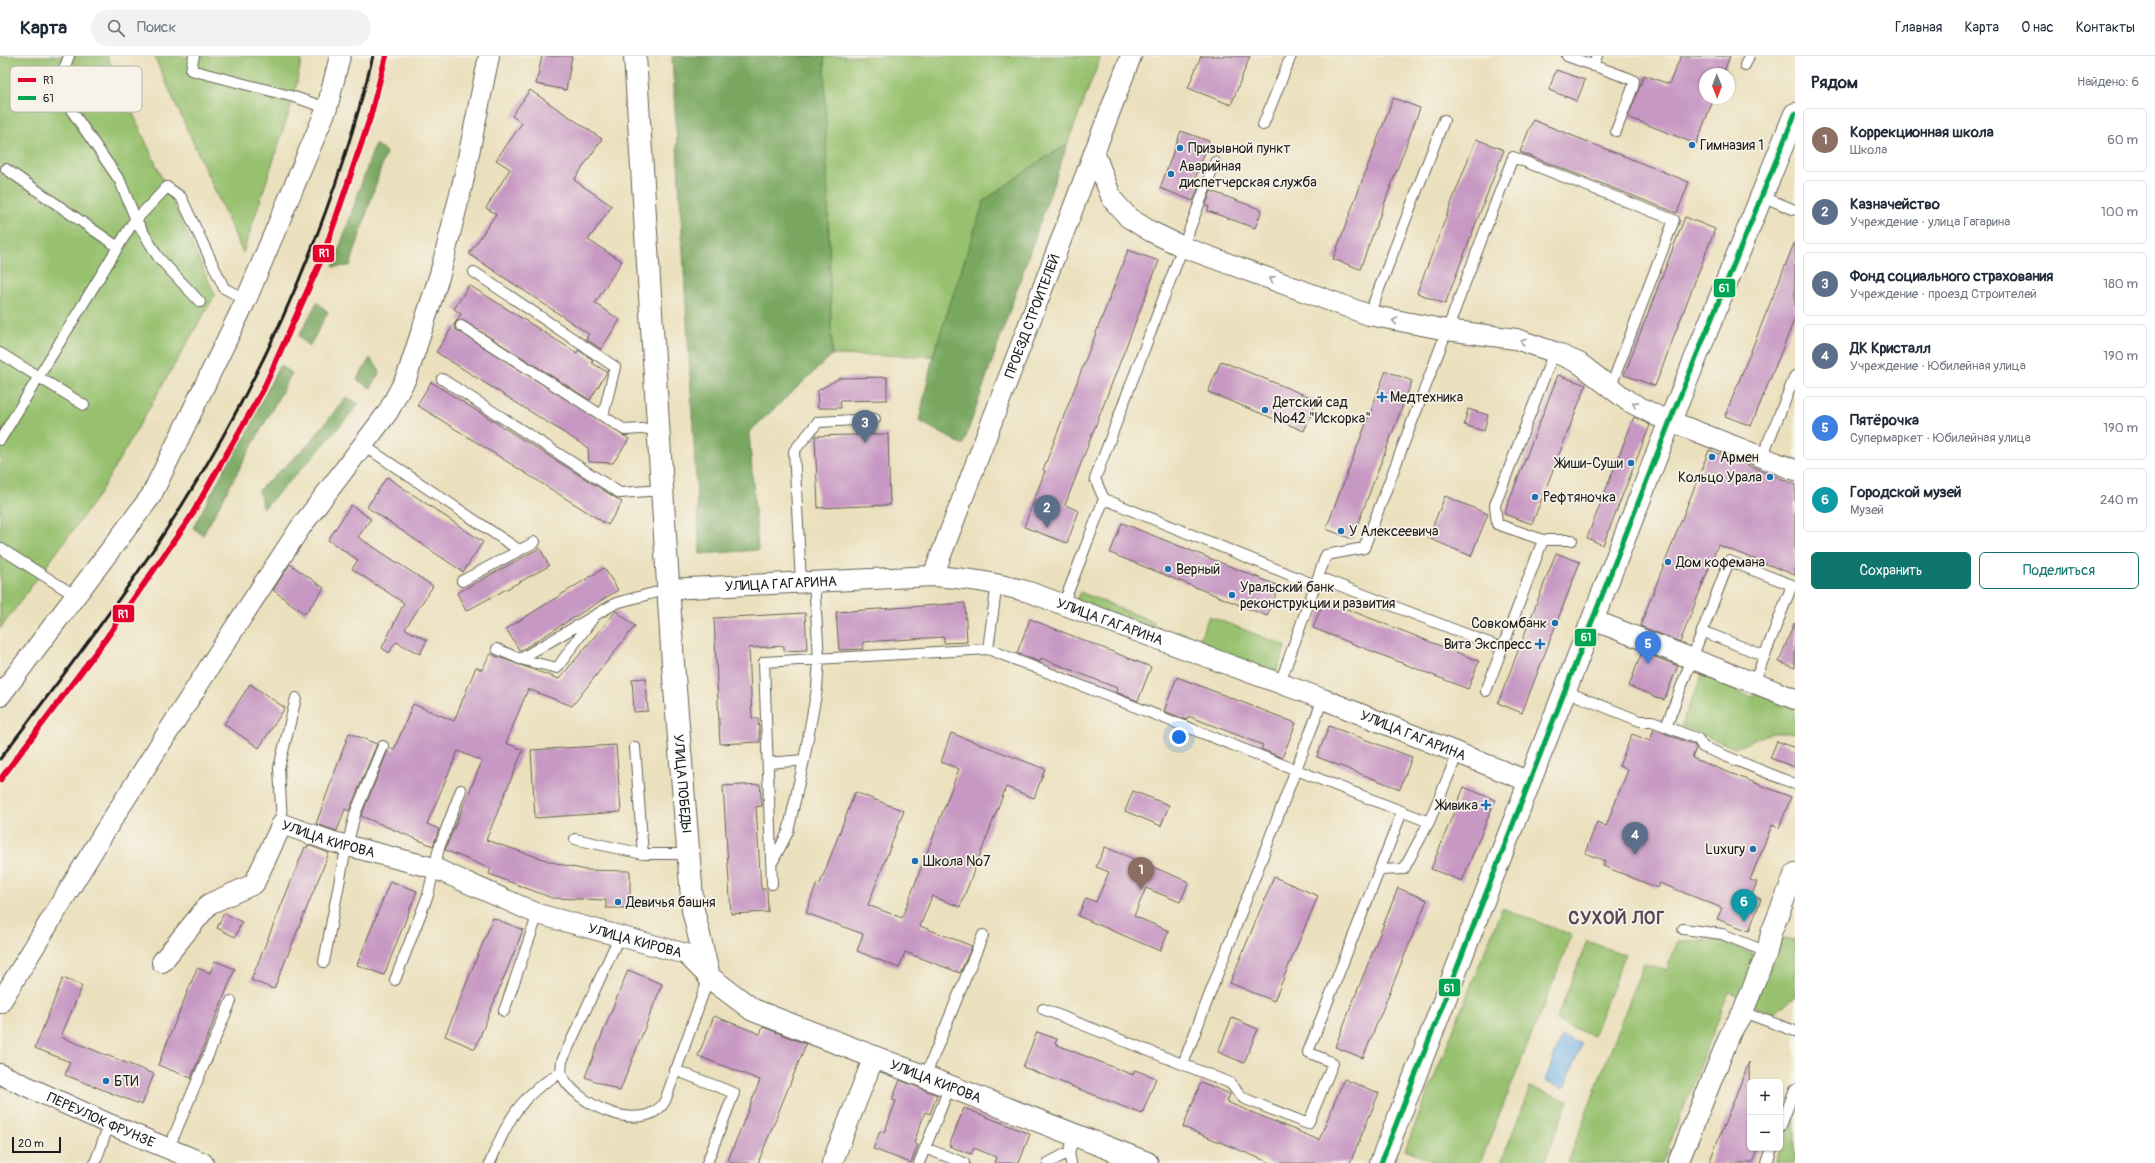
<!DOCTYPE html>
<html lang="ru">
<head>
<meta charset="utf-8">
<style>
	:root { --surface:#fff; --page:#f2f2f3; --text:#1f2937; --muted:#747a83; --line:#e0e1e3; --accent:#0f766e }
	body { margin:0; font-family:Pangolin,sans-serif; background:var(--page); color:var(--text) }
	.controls { position:absolute; right:12px; bottom:12px; display:grid; overflow:hidden; border-radius:6px; box-shadow:0 1px 3px #0004 }
	.controls button { width:36px; height:36px; display:grid; place-items:center; padding:0; border:0; border-bottom:1px solid var(--line); background:var(--surface); color:var(--text); font:20px sans-serif }
	.compass { position:absolute; left:1699px; top:12px; width:36px; height:36px; border-radius:50%; background:var(--surface); box-shadow:0 1px 3px #0004; rotate:179deg }
	.scale { position:absolute; left:12px; bottom:10px; width:49px; box-sizing:border-box; padding-left:4px; border:2px solid #1c1c1c; border-top:0; font-size:11px; line-height:14px; white-space:nowrap; color:#1c1c1c; -webkit-text-stroke:3px #f7f3e8; paint-order:stroke }
	.you { position:absolute; left:1179px; top:681px; width:14px; height:14px; margin:-10px; border:3px solid #fff; border-radius:50%; background:#1a73e8; box-shadow:0 0 0 6px #1a73e833 }
	.badge { display:grid; place-items:center; width:26px; height:26px; border-radius:50%; background:var(--accent); color:#fff; font-size:13px; font-weight:700 }
	.pin { position:absolute; translate:-50% -33px; filter:drop-shadow(0 1px 2px #0008) }
	.pin::after { content:''; position:absolute; top:21px; width:14px; height:12px; background:inherit; clip-path:polygon(0 0,100% 0,50% 100%) }
	.list { margin:0; padding:0; list-style:none }
	h2 { display:flex; justify-content:space-between; align-items:center; height:52px; margin:0; padding:0 16px; font-size:17px }
	h2 small { font-size:13px; font-weight:400; color:var(--muted) }
	.list li { display:grid; grid-template-columns:26px 1fr auto; gap:12px; align-items:center; box-sizing:border-box; height:64px; margin:0 8px 8px; padding:0 8px; border:1px solid var(--line); border-radius:6px }
	.list b { display:block; font-size:15px; white-space:nowrap }
	.list p { margin:0; font-size:13px; white-space:nowrap; color:var(--muted) }
	.list em { font-size:13px; font-style:normal; color:var(--muted) }
	.actions { display:flex; gap:8px; padding:12px 16px }
	.actions a { flex:1; padding:9px 0; border:1px solid var(--accent); border-radius:6px; text-align:center; font-size:14px; color:var(--accent) }
	.actions .main { background:var(--accent); color:#fff }
	.icon { flex:none; width:22px; height:22px; fill:none; stroke:currentColor; stroke-width:2; stroke-linecap:round; stroke-linejoin:round }
	.map { position:relative; flex:none; width:1795px; height:1107px; overflow:hidden }
	header { display:flex; align-items:center; gap:24px; box-sizing:border-box; height:56px; padding:0 20px; background:var(--surface); border-bottom:1px solid var(--line) }
	header strong { font-size:19px }
	nav { display:flex; gap:22px; margin-inline-start:auto; font-size:14px }
	.search { width:280px; height:36px; background:var(--page); display:flex; align-items:center; gap:10px; box-sizing:border-box; padding:0 14px; border-radius:22px; color:var(--muted); font-size:15px }
	main { display:flex }
	aside { flex:1; background:var(--surface) }
	.map>svg:first-child { display:block }
</style>
</head>
<body>
<header>
<strong>Карта</strong>
<div class="search"><svg class="icon" aria-label="search" viewBox="0 0 24 24"><circle cx="10" cy="10" r="6"/><path d="M15 15l6 6"/></svg>Поиск</div>
<nav><a>Главная</a><a>Карта</a><a>О нас</a><a>Контакты</a></nav>
</header>
<main>
<div class="map">
<svg width="1795" height="1107" viewBox="0 0 1795 1107">
	<rect width="100%" height="100%" fill="#f7f3e8"/>
	<filter id="ink" filterUnits="userSpaceOnUse"><feTurbulence type="fractalNoise" baseFrequency=".025" numOctaves="2"/><feDisplacementMap in="SourceGraphic" scale="8" xChannelSelector="R" yChannelSelector="G"/><feConvolveMatrix kernelMatrix="1 2 1 2 8 2 1 2 1" color-interpolation-filters="sRGB"/></filter>
	<filter id="wash" filterUnits="userSpaceOnUse"><feTurbulence type="fractalNoise" baseFrequency=".012" numOctaves="4" result="noise"/><feDisplacementMap in="SourceGraphic" scale="16" xChannelSelector="R" yChannelSelector="G"/><feGaussianBlur stdDeviation="0.9" result="paint"/><feColorMatrix in="noise" values="0 0 0 0 0 0 0 0 0 0 0 0 0 0 0 0 0 1.4 0 .05"/><feComposite in="paint" operator="in"/></filter>
	<g filter="url(#wash)">
		<rect width="100%" height="100%" fill="#ebe0bd"/>
		<path fill="#97c16e" stroke="#5a6e45" d="M0,0H107L215,239L98,440L0,573Z
			M154,0H302L294,41L243,197Z
			M824,0H1101L1067,89L1040,105L984,145L933,300L832,299Z
			M1080,536L1154,566L1151,574L1076,544Z
			M1209,560L1286,590L1274,622L1174,583L1177,575L1199,584Z
			M1704,614L1735,626L1736,635L1752,641L1759,635L1795,649V677H1770L1735,692L1681,670Z
			M1502,852L1572,879L1480,1107H1437L1405,1094Z
			M1782,883L1795,884V941L1773,958L1752,949Z
			M1718,884L1759,900L1742,941L1729,936L1662,1107H1567L1644,907L1666,915L1678,885Z
			M1587,885L1625,899L1593,980L1556,965Z
			M1530,1031L1568,1045L1544,1107H1501Z
			M1795,1054V1107H1775Z"/>
		<path fill="#79a761" stroke="#4a623e" d="M672,0H824L832,299L749,376L758,494L700,498Z
			M375,88L386,96L350,210L333,211Z
			M1067,89L963,389L919,365L933,300L984,145L1040,105Z
			M317,246L328,256L309,291L299,280Z
			M370,302L380,315L371,332L357,324Z
			M280,309L292,317L203,479L193,472Z
			M346,341L359,348L312,402L263,453L259,434L308,389Z"/>
		<path fill="#77b5ea" stroke="#4a6883" d="M1562,980L1582,988L1564,1032L1545,1025Z"/>
		<g id="blocks">
			<path fill="#c798c3" d="M542,0H572L566,34L536,28Z
				M1201,0H1250L1231,49L1188,32Z
				M1681,0H1730L1723,18H1705V42H1714L1696,88L1628,61L1644,19L1669,28Z
				M1556,14L1585,24L1577,45L1549,34Z
				M530,34L602,83L574,124L612,150L588,184L622,205L595,247L620,264L601,293L586,283L589,278L469,198L496,158L486,152L510,113L496,104L522,67L512,60Z
				M1393,42L1420,52L1360,213L1333,203Z
				M1533,64L1689,126L1677,157L1520,96Z
				M1181,75L1209,85L1193,128L1199,130L1193,145L1160,132Z
				M1476,83L1504,94L1445,248L1417,237Z
				M1211,135L1262,154L1255,172L1208,155L1209,151L1206,149Z
				M1685,161L1715,173L1655,330L1624,319Z
				M1795,185V262L1751,370L1725,360Z
				M1128,194L1159,205L1065,449L1079,455L1067,487L1024,471L1045,415L1043,414Z
				M469,229L577,297L578,294L593,304L592,307L607,316L590,344L464,265L458,264L455,267V273L458,275L629,383L613,407L589,406L588,392L436,296L461,258L454,253Z
				M1221,305L1317,344L1304,375L1208,336Z
				M1386,315L1412,325L1352,483L1326,473Z
				M1558,319L1586,329L1532,468L1504,458Z
				M887,321V344L840,345L841,352H818L817,335L840,322Z
				M431,326L622,446L608,469L417,349Z
				M1468,353L1488,359L1484,375L1464,369Z
				M1634,361L1650,369L1603,489L1587,482Z
				M888,378L890,449L818,452L815,380Z
				M1709,394L1795,428V519L1718,489L1680,586L1640,570Z
				M387,421L483,486L463,516L367,451Z
				M1445,440L1488,458L1471,500L1428,482Z
				M351,449L371,463L358,481L433,530L405,573L427,584L420,598L396,586L389,597L382,592L404,547L352,513L358,504L328,484Z
				M1122,467L1279,530L1267,560L1110,497Z
				M540,492L549,510L466,555L457,537Z
				M1556,497L1580,506L1522,657L1498,647Z
				M290,508L324,532L305,558L273,534Z
				M604,512L618,534L520,595L506,573Z
				M1324,544L1479,605L1468,633L1313,572Z
				M965,547L967,586L944,587V581L863,586V593L839,594L836,556Z
				M616,555L635,570L572,650L528,633L506,687L523,694L486,784L552,806L585,814L630,815V852H606V844L552,842L489,818L491,813L445,794L482,705L458,695L427,768L439,773L433,790L361,760L389,692L394,694L413,648L454,665L476,611L482,614L490,598L559,623Z
				M805,557L807,594L784,595V590L749,592L752,662H758L760,686L720,688L714,562Z
				M1030,563L1151,611L1138,645L1116,636L1117,632L1041,602L1040,606L1017,597Z
				M1794,567L1795,568V612L1779,606Z
				M1642,596L1678,610L1664,644L1629,630Z
				M1177,621L1296,667L1282,702L1261,693L1263,689L1188,660L1187,664L1164,655Z
				M646,622L648,655L634,656L632,623Z
				M250,628L285,652L259,692L224,668Z
				M1329,670L1412,701L1400,733L1317,701Z
				M1654,673L1694,689L1696,692L1692,702L1791,741L1779,772L1772,769L1750,824L1757,826L1752,839L1761,843L1749,875L1717,863L1722,852L1660,827L1658,832L1603,810L1605,805L1585,797L1597,766L1606,770L1628,714L1619,710L1632,678L1650,685Z
				M349,677L377,688L349,755L345,753L337,775L316,768Z
				M951,677L1045,713L1034,742L1006,731L960,851L932,840L920,870L972,890L960,917L905,896L899,912L857,895L863,878L806,857L817,827L820,828L855,736L904,755L868,849L902,862L959,713L941,706Z
				M1777,685L1795,692V711L1770,702Z
				M616,689L621,756L535,762L531,694Z
				M760,728L762,750L756,751L761,833H767L768,856L731,858L723,730Z
				M1464,731L1495,744L1462,825L1431,813Z
				M1133,735L1169,749L1161,770L1125,755Z
				M308,789L329,797L274,933L251,924L305,791L307,792Z
				M1105,791L1189,826L1180,846L1146,832L1134,860L1169,875L1160,895L1078,860L1086,842L1096,846L1109,816L1096,811Z
				M1274,821L1318,840L1274,945L1230,927Z
				M390,825L417,835L384,919L357,909Z
				M1398,832L1427,844L1363,1002L1335,991Z
				M224,857L242,866L235,881L217,872Z
				M493,862L523,874L475,993L445,980Z
				M215,905L235,913L191,1022L158,1009L197,912L210,917Z
				M628,914L662,928L620,1035L585,1021Z
				M63,922L82,930L61,981L154,1018L142,1049L65,1019L70,1006L35,992Z
				M714,960L760,978L763,971L806,988L758,1107H727L760,1024L698,1000Z
				M1232,962L1258,973L1244,1007L1218,996Z
				M1037,976L1057,983L1055,988L1133,1019L1135,1014L1156,1022L1142,1058L1023,1011Z
				M1749,1006L1750,1092H1758L1752,1107H1709Z
				M1344,1023L1379,1037L1350,1107H1271L1183,1071L1201,1026L1230,1038L1227,1046L1319,1084Z
				M900,1024L937,1039L930,1058L925,1056L914,1087L918,1089L911,1107L873,1093L880,1075L884,1077L896,1045L892,1044Z
				M964,1052L1030,1078L1019,1107H994L996,1101L974,1092L971,1098L949,1090Z"/>
		</g>
	</g>
	<g filter="url(#ink)">
		<use href="#blocks" fill-opacity="0" stroke="#646154" stroke-width="1"/>
		<g fill="none" stroke-linecap="round" stroke-linejoin="round">
			<g stroke="#646154" stroke-width="12">
				<path id="service" d="M69,0L62,18L65,45L120,125L136,164L158,201L200,246
					M194,0L191,14L294,41L327,52
					M1567,0L1631,23L1634,25L1633,31L1616,75
					M1745,9L1749,0
					M1593,10L1597,0
					M1263,69L1291,0
					M6,113L118,191
					M1761,140L1795,154
					M474,216L615,311L603,360
					M1369,259L1444,64
					M461,270L625,374L658,372
					M1554,296L1495,449L1497,468L1543,484H1572
					M0,297L84,349
					M442,323L620,437L662,434
					M0,384L132,168L167,131L181,141L224,232L246,244
					M363,389L519,494
					M1762,401L1795,320
					M1104,443L1315,529
					M0,492L76,540
					M1318,521L1502,592
					M462,525L535,486
					M801,526L794,395L818,366L875,363
					M1063,549L1104,443L1095,423L1215,106
					M1702,575L1765,600
					M497,593L520,603L557,612L593,562
					M988,593L997,527
					M520,603L616,547L668,533
					M1280,627L1326,499L1364,492L1513,101L1674,164L1611,330
					M1486,635L1543,484
					M1565,635L1640,665H1652L1698,683L1703,691L1795,728
					M1666,671L1729,505L1792,529L1754,627
					M635,691L643,798
					M768,707L804,704
					M282,768L279,712L296,642
					M575,783L643,798H688
					M773,805L788,776L804,704L817,633L819,602L814,526
					M1379,814L1404,813L1429,766L1458,697
					M772,828L764,606L988,593L1429,766
					M1683,873L1722,878L1767,896
					M324,906L343,807L355,758L383,690
					M395,924L428,839L439,792L461,734
					M1043,953L1230,1027L1243,1042L1308,1068L1333,1007L1308,996L1402,756
					M504,955L538,858
					M1743,956L1795,975
					M1183,1008L1323,643
					M675,1014L734,1037L707,1107
					M561,1017C573,1048 644,1081 665,1045L709,921
					M925,1021L983,879
					M1780,1072L1795,1033
					M925,1092L964,1107
					M168,1094L231,945
					M1069,1096L1071,1107
					M95,1107L109,1068
					M490,1107C506,1067 521,1037 561,1017L562,1005L620,879
					M919,1107L950,1030
					M1048,1107L1069,1096L1075,1079
					M1767,1107L1772,1092"/>
			</g>
			<g stroke="#646154" stroke-width="22">
				<g id="minor">
					<path d="M1094,96L1112,143L1129,162L1150,175L1183,191L1369,259L1447,274L1516,283L1554,296L1579,307L1628,345L1657,360L1795,414"/>
					<path id="s1" d="M933,520L1131,0"/>
					<path id="s2" d="M668,533L933,520C966,522 997,527 1029,536L1323,643L1530,726"/>
					<path d="M1593,564L1795,643"/>
					<path d="M0,640L151,440L246,244L327,52L340,0"/>
					<path id="s3" d="M162,906L209,848L254,828L282,768L333,786L434,812L538,858L686,898L709,921"/>
					<path d="M0,947L108,770L219,596L300,472L388,356L407,320L440,218L463,126L489,0"/>
					<path id="s4" d="M0,1018L109,1068L203,1107"/>
					<path d="M832,1107L874,1001"/>
					<path d="M1678,1107L1731,976L1743,956L1767,896L1771,877L1795,817"/>
				</g>
			</g>
			<g stroke="#646154" stroke-width="24">
				<g id="tertiary">
					<path id="s5" d="M635,0L673,608L693,854L709,921L753,954L1147,1107"/>
					<path d="M1381,1107L1670,365L1795,58"/>
				</g>
			</g>
			<use href="#service" stroke="#fff" stroke-width="10"/>
			<use href="#minor" stroke="#fff" stroke-width="20"/>
			<use href="#tertiary" stroke="#fff" stroke-width="22"/>
			<path stroke="#1c1c1c" stroke-width="3" d="M0,703C61,622 124,541 179,454C267,315 333,161 373,0
				M0,724L105,584L190,462L263,334L323,200L370,62L386,0"/>
			<g stroke="#f7f3e8" stroke-width="8">
				<path id="bus-1" d="M1381,1107L1670,365L1795,58"/>
			</g>
			<use href="#bus-1" stroke="#00a651" stroke-width="5"/>
			<g stroke="#f7f3e8" stroke-width="9">
				<path id="rail-1" d="M0,724L105,584L190,462L263,334L323,200L370,62L386,0"/>
			</g>
			<use href="#rail-1" stroke="#e4002b" stroke-width="6"/>
		</g>
		<defs><path id="oneway-chevron" d="M-2-3.5L2.5 0L-2 3.5" fill="none" stroke-width="1.6" stroke-linecap="round" stroke-linejoin="round"/></defs>
		<g stroke="#999">
			<use href="#oneway-chevron" transform="translate(1272 223) rotate(-160)"/>
			<use href="#oneway-chevron" transform="translate(1395 265) rotate(-168)"/>
			<use href="#oneway-chevron" transform="translate(1523 286) rotate(-162)"/>
			<use href="#oneway-chevron" transform="translate(1635 348) rotate(-152)"/>
		</g>
	</g>
	<g fill="#1f6fb2" stroke="#f7f3e8" stroke-width="1.5">
		<circle cx="1692" cy="89" r="4"/>
		<circle cx="1180" cy="92" r="4"/>
		<circle cx="1171" cy="118" r="4"/>
		<path d="M1380 335h4v4h4v4h-4v4h-4v-4h-4v-4h4z"/>
		<circle cx="1265" cy="354" r="4"/>
		<circle cx="1712" cy="401" r="4"/>
		<circle cx="1631" cy="407" r="4"/>
		<circle cx="1770" cy="421" r="4"/>
		<circle cx="1535" cy="441" r="4"/>
		<circle cx="1341" cy="475" r="4"/>
		<circle cx="1668" cy="506" r="4"/>
		<circle cx="1168" cy="513" r="4"/>
		<circle cx="1232" cy="539" r="4"/>
		<circle cx="1555" cy="567" r="4"/>
		<path d="M1538 582h4v4h4v4h-4v4h-4v-4h-4v-4h4z"/>
		<path d="M1484 743h4v4h4v4h-4v4h-4v-4h-4v-4h4z"/>
		<circle cx="1753" cy="793" r="4"/>
		<circle cx="915" cy="805" r="4"/>
		<circle cx="618" cy="846" r="4"/>
		<circle cx="106" cy="1025" r="4"/>
	</g>
	<g text-anchor="middle" dominant-baseline="central" stroke-width="3.5" stroke-linejoin="round" paint-order="stroke">
		<g font-size="14" fill="#1c1c1c" stroke="#f7f3e8" text-anchor="start">
			<text x="1700" y="89">Гимназия 1</text>
			<text x="1188" y="92">Призывной пункт</text>
			<text x="1179" y="110">Аварийная<tspan x="1179" dy="16">диспетчерская служба</tspan></text>
			<text x="1390" y="341">Медтехника</text>
			<text x="1273" y="346">Детский сад<tspan x="1273" dy="16">№42 "Искорка"</tspan></text>
			<text x="1720" y="401">Армен</text>
			<text x="1623" y="407" text-anchor="end">Жиши-Суши</text>
			<text x="1762" y="421" text-anchor="end">Кольцо Урала</text>
			<text x="1543" y="441">Рефтяночка</text>
			<text x="1349" y="475">У Алексеевича</text>
			<text x="1676" y="506">Дом кофемана</text>
			<text x="1176" y="513">Верный</text>
			<text x="1240" y="531">Уральский банк<tspan x="1240" dy="16">реконструкции и развития</tspan></text>
			<text x="1547" y="567" text-anchor="end">Совкомбанк</text>
			<text x="1532" y="588" text-anchor="end">Вита Экспресс</text>
			<text x="1478" y="749" text-anchor="end">Живика</text>
			<text x="1745" y="793" text-anchor="end">Luxury</text>
			<text x="923" y="805">Школа №7</text>
			<text x="626" y="846">Девичья башня</text>
			<text x="114" y="1025">БТИ</text>
		</g>
		<g font-size="14" fill="#1c1c1c" stroke="#f7f3e8">
			<text stroke="none"><textPath href="#s1" startOffset="278">ПРОЕЗД СТРОИТЕЛЕЙ</textPath></text>
			<text stroke="none"><textPath href="#s2" startOffset="113">УЛИЦА ГАГАРИНА</textPath></text>
			<text stroke="none"><textPath href="#s2" startOffset="449">УЛИЦА ГАГАРИНА</textPath></text>
			<text stroke="none"><textPath href="#s2" startOffset="773">УЛИЦА ГАГАРИНА</textPath></text>
			<text stroke="none"><textPath href="#s5" startOffset="729">УЛИЦА ПОБЕДЫ</textPath></text>
			<text stroke="none"><textPath href="#s3" startOffset="239">УЛИЦА КИРОВА</textPath></text>
			<text stroke="none"><textPath href="#s3" startOffset="563">УЛИЦА КИРОВА</textPath></text>
			<text stroke="none"><textPath href="#s5" startOffset="1176">УЛИЦА КИРОВА</textPath></text>
			<text stroke="none"><textPath href="#s4" startOffset="111">ПЕРЕУЛОК ФРУНЗЕ</textPath></text>
		</g>
		<g font-size="18" font-weight="bold" letter-spacing="1" fill="#584756" stroke="#f7f3e8">
			<text x="1617" y="862">СУХОЙ ЛОГ</text>
		</g>
	</g>
	<rect x="10" y="10" width="132" height="46" rx="6" fill="#f7f3e8" stroke="#b5b2ab" stroke-width="1"/>
	<rect x="18" y="22" width="18" height="4" fill="#e4002b"/>
	<rect x="18" y="40" width="18" height="4" fill="#00a651"/>
	<g font-size="11" fill="#1c1c1c">
		<text x="43" y="28">R1</text>
		<text x="43" y="46">61</text>
	</g>
	<g stroke="#f7f3e8" stroke-width="1.5">
		<rect x="312" y="188" width="23" height="19" rx="4" fill="#e4002b"/>
		<rect x="1713" y="222" width="23" height="20" rx="4" fill="#00a651"/>
		<rect x="112" y="548" width="23" height="19" rx="4" fill="#e4002b"/>
		<rect x="1574" y="572" width="23" height="19" rx="4" fill="#00a651"/>
		<rect x="1438" y="922" width="23" height="19" rx="4" fill="#00a651"/>
	</g>
	<g font-size="11" text-anchor="middle" font-weight="bold" fill="#fff">
		<text x="324" y="201">R1</text>
		<text x="1724" y="236">61</text>
		<text x="123" y="562">R1</text>
		<text x="1586" y="585">61</text>
		<text x="1449" y="936">61</text>
	</g>
</svg>
<div class="controls">
<button>+</button>
<button>−</button>
</div>
<svg class="compass" viewBox="-18 -18 36 36"><path d="M0-13l5 13h-10z" fill="#e53935"/><path d="M0 13l5-13h-10z" fill="#747a83"/></svg>
<div class="scale">20 m</div>
<div class="you"></div>
<div class="pin badge" style="left:1141px;top:834px;background:#8d6e63">1</div>
<div class="pin badge" style="left:1047px;top:472px;background:#5c6f8a">2</div>
<div class="pin badge" style="left:865px;top:387px;background:#5c6f8a">3</div>
<div class="pin badge" style="left:1635px;top:799px;background:#5c6f8a">4</div>
<div class="pin badge" style="left:1648px;top:608px;background:#3f7fe0">5</div>
<div class="pin badge" style="left:1744px;top:866px;background:#0f9aa8">6</div>
</div>
<aside>
<h2>Рядом<small>Найдено: 6</small></h2>
<ul class="list">
<li><span class="badge" style="background:#8d6e63">1</span><div><b>Коррекционная школа</b><p>Школа</p></div><em>60 m</em></li>
<li><span class="badge" style="background:#5c6f8a">2</span><div><b>Казначейство</b><p>Учреждение · улица Гагарина</p></div><em>100 m</em></li>
<li><span class="badge" style="background:#5c6f8a">3</span><div><b>Фонд социального страхования</b><p>Учреждение · проезд Строителей</p></div><em>180 m</em></li>
<li><span class="badge" style="background:#5c6f8a">4</span><div><b>ДК Кристалл</b><p>Учреждение · Юбилейная улица</p></div><em>190 m</em></li>
<li><span class="badge" style="background:#3f7fe0">5</span><div><b>Пятёрочка</b><p>Супермаркет · Юбилейная улица</p></div><em>190 m</em></li>
<li><span class="badge" style="background:#0f9aa8">6</span><div><b>Городской музей</b><p>Музей</p></div><em>240 m</em></li>
</ul>
<div class="actions"><a class="main">Сохранить</a><a>Поделиться</a></div>
</aside>
</main>
</body>
</html>
